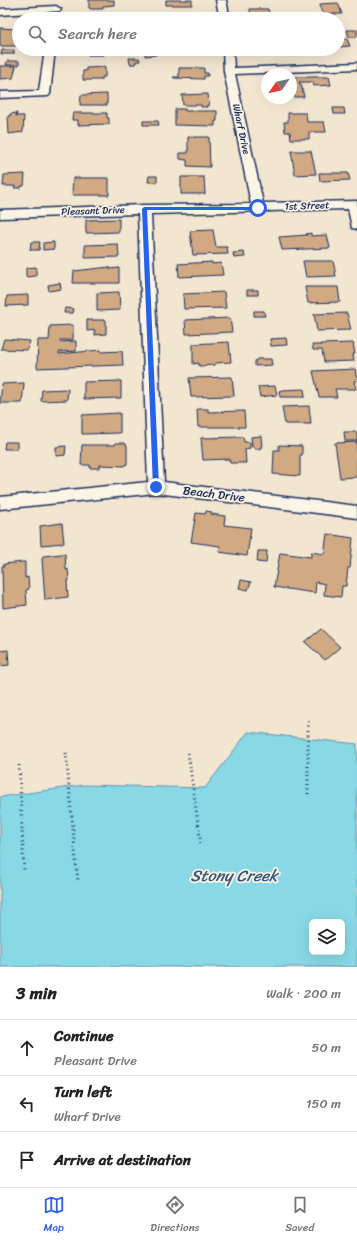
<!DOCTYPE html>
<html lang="en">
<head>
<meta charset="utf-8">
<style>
	:root { --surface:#fff; --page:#f6f6f6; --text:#222; --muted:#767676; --line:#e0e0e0; --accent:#2563eb }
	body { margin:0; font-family:Sriracha,sans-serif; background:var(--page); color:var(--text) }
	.controls { position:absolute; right:12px; bottom:12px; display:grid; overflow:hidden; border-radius:6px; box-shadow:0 4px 16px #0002 }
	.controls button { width:36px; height:36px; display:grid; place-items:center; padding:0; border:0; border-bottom:1px solid var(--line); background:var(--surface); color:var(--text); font:20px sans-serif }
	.compass { position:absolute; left:261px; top:68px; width:36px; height:36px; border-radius:50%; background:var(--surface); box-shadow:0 4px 16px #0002; rotate:236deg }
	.stop { position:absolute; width:12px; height:12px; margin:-9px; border:3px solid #2563eb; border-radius:50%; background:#fff }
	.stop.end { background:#2563eb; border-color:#fff; box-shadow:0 1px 4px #0008 }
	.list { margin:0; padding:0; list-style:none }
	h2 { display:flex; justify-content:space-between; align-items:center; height:52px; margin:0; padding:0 16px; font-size:17px }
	h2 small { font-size:13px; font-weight:400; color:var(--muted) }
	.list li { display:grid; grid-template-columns:26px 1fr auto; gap:12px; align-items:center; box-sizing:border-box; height:56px; padding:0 16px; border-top:1px solid var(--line) }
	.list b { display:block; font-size:15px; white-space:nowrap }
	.list p { margin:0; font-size:13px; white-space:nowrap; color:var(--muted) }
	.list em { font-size:13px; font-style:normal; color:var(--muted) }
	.icon { flex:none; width:22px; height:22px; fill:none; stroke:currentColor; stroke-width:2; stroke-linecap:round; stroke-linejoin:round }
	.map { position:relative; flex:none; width:357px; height:967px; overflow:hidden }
	.search { position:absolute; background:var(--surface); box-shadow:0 4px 16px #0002; left:12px; right:12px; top:12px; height:44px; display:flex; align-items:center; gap:10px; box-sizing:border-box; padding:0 14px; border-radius:22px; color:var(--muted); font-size:15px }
	.sheet { height:220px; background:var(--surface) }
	nav { display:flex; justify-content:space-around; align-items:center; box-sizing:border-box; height:56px; border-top:1px solid var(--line); background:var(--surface); font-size:11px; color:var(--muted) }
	nav a { display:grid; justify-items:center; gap:2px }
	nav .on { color:var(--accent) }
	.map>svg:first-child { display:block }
</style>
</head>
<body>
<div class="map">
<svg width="357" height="967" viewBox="0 0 357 967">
	<rect width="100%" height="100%" fill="#f3e6d1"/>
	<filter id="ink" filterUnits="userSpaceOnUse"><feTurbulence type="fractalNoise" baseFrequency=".025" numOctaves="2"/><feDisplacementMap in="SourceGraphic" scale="8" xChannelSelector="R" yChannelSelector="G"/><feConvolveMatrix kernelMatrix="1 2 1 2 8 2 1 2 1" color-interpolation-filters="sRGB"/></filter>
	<g filter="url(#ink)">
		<path fill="#89d8e6" stroke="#5d94b0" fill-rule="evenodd" d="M248,732L357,744V967H0V797L84,785L205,788ZM312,922H342V952H312Z"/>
		<path fill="#d1aa83" stroke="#1b2f5e" d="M89,0H114V5L103,6V9H91L89,8Z
			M166,0H192V5H166Z
			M338,3L342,14H324L321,11L320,4Z
			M250,9H268L270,19H251Z
			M193,13V17H198V19H165V16H177V14Z
			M0,28L19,29L18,46H0Z
			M347,30H357V37H349Z
			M338,39H347L350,46L338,47Z
			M86,49H107V51H104V55H88Z
			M174,49H196V52H191V55H180L179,52H174Z
			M2,50H14V54H1Z
			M145,51H156V55L145,56Z
			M129,58H139L140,61H136V64H130Z
			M7,61H19V65H6Z
			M0,66H16L13,78L0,79Z
			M105,67V77H102V80H83V71H86V68Z
			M179,68H204V73H208V76H204V79L174,78L173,77H179Z
			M291,77H329L331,85L314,86L313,82H299L300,84H301L304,97H291Z
			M107,94V105H80L81,95Z
			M206,94H208L209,105H207V107H201V105H183L182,95Z
			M333,108H344L345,114H334Z
			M175,109H185V111H217V121H215V126L175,125Z
			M17,113L16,116H24L23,132L9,134L8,116H10V114Z
			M73,113H107V118H109V124L78,125V120H72Z
			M288,113H306L307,122H324L326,132H309V139H291L290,132H285L284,122H288Z
			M143,121H158L159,125H143Z
			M188,137H209L210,167L187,166V160L180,159V153H188Z
			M291,151H311L316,174L295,175Z
			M319,173H348L350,180L320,181Z
			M25,174L24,186H21V188H14L15,186H3L4,175Z
			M149,176H157V182H148Z
			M181,177H204L205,194H181Z
			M73,178H109V195H72Z
			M119,219V232L86,233V227H85L86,225V220Z
			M213,230L216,247H227L228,254L193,255L190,231Z
			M311,233V236L327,235L330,248L282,250L279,237L307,235L306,234Z
			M31,242H40L39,250H30Z
			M54,242V249L43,250V243Z
			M118,244L119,257L85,258V245Z
			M244,252L245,257L234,258L233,253Z
			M303,261H333L336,276L306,277Z
			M212,262V264L221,263L223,275L179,277L178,264Z
			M36,267V276L26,277V268Z
			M110,267V269L119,268V283H73L74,271Z
			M60,283L61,289L49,291L48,285Z
			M305,287H338L340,302L308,303Z
			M247,290H258V295H247Z
			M119,292L120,310L97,311V293Z
			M224,292L226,308L184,309L183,294Z
			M28,295V305L6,306L7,296Z
			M65,308L74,309L73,313H64Z
			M254,311H264L265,316H254Z
			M347,313L351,330L317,331L314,314Z
			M230,318L232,332L186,334L185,320Z
			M87,320H106V334L95,335V330L87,331Z
			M73,325V340H60V342L76,341V351L59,352V354L101,350V352L122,351L123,365L37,368L38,340H49L50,326Z
			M286,338L287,345L271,346L270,339Z
			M4,339L30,341L27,350L1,349Z
			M229,342L231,362L215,363V365L199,366V363L193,364V344Z
			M353,343L355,354H353L354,361L324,362L322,350H313L312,345H321L320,344Z
			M258,359H271L272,365L255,366V361Z
			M355,369L357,381H354L356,389H335L337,397H319L313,371Z
			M232,377L234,396L191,397L189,378Z
			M121,381V398L84,399V382Z
			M24,383L22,403H0L2,384Z
			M275,386L277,395L260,397L258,387Z
			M68,389L67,400L41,401L42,390Z
			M304,389L305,397H280L279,391L282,390Z
			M309,406L311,424H285L282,407Z
			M197,409H208V412L244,411L245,427H198Z
			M120,413V433L82,434V415Z
			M344,432H357V441H345Z
			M261,436L262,447H260V449H255V447H252L251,437Z
			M243,437L244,442H250V448L245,449L246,463H230L229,459L203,460L201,438Z
			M5,442H17V449H4Z
			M357,442V477L340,478L335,443Z
			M115,443H125L127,446V464L124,466L101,465H100V468H90V465H81L82,445H115Z
			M279,445L302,446V455H300V476L273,474L274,450H279Z
			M66,446L65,455L56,456V447Z
			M206,511L212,512L211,514L225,516L224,525L251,528L247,556L219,552L220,546L191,542L196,513L205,514Z
			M62,523L64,543L41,545L40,526Z
			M327,534L353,538L350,568H348L346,586H342L341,597L324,595L325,584L316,582L315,593L274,587L280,553L311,557V552L324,554Z
			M258,551H267L266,563L257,562Z
			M61,554H65L66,570L68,569L69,581L67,582L68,597L45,600L42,559L43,556Z
			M23,562H25V578L28,577L29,589L26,590L27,605L3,608L2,566H4V564Z
			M241,580L251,582L248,590L239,588Z
			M321,629L340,647L325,660L305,642Z
			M8,650L9,665L0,666V651Z"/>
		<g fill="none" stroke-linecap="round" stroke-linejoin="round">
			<g stroke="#1b2f5e" stroke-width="3">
				<path id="street" d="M216,0H226L230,19H220Z
					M56,6L61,9L60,11L0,15V9Z
					M45,49H55L50,94L48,96L0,98V92L39,91Z
					M223,49H233L234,68L357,63V69L235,74L263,203L357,201V229L352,228L348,209L151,214L164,482L357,506V518L156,493L0,509V497L148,482L138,214L0,218V210L144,205L251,204L224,71Z"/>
			</g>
			<path stroke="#1b2f5e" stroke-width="3" stroke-dasharray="1 3.5" stroke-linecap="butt" d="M308,721V794
				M66,753L78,882
				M188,753L201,844
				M19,765L24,871"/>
			<use href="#street" fill="#fcf5e5" fill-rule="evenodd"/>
		</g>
	</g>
	<path fill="#2563eb" d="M144,207H258L260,208L258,210H147L159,487L156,490L153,487L142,209Z"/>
	<g text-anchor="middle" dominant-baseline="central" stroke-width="3.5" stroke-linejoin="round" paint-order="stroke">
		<g font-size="10" fill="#1b2f5e" stroke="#fcf5e5">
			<text transform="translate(241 129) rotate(78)">Wharf Drive</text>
			<text transform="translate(307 206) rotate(-2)">1st Street</text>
			<text transform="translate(93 211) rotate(-2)">Pleasant Drive</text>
		</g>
		<g font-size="12" fill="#1b2f5e" stroke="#fcf5e5">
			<text transform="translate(214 494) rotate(7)">Beach Drive</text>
		</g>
		<g font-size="16" font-style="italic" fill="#365980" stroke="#fcf5e5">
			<text x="234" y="875">Stony Creek</text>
		</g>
	</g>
</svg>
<div class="controls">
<button><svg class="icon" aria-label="layers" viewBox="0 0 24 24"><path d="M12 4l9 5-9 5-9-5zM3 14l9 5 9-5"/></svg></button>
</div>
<svg class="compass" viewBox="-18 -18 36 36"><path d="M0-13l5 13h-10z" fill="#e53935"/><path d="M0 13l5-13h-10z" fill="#767676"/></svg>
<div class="stop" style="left:258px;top:208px"></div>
<div class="stop end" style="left:156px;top:487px"></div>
<div class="search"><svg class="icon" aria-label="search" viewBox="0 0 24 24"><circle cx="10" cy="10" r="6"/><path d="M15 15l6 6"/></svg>Search here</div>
</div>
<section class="sheet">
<h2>3 min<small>Walk · 200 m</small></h2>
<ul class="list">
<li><svg class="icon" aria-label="ahead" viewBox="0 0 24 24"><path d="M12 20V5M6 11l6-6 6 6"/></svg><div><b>Continue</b><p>Pleasant Drive</p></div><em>50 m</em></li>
<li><svg class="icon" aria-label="left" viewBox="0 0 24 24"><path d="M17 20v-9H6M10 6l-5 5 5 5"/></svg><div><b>Turn left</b><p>Wharf Drive</p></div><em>150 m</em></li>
<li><svg class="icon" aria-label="arrive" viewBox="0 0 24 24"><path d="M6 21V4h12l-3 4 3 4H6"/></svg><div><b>Arrive at destination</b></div></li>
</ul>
</section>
<nav>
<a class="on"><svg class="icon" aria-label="map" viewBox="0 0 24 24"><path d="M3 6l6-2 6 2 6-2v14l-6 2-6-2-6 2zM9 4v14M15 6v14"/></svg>Map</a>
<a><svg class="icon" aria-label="directions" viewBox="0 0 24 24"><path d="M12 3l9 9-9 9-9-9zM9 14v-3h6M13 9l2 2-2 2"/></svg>Directions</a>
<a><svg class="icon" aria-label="saved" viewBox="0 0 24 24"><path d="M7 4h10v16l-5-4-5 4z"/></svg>Saved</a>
</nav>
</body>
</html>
